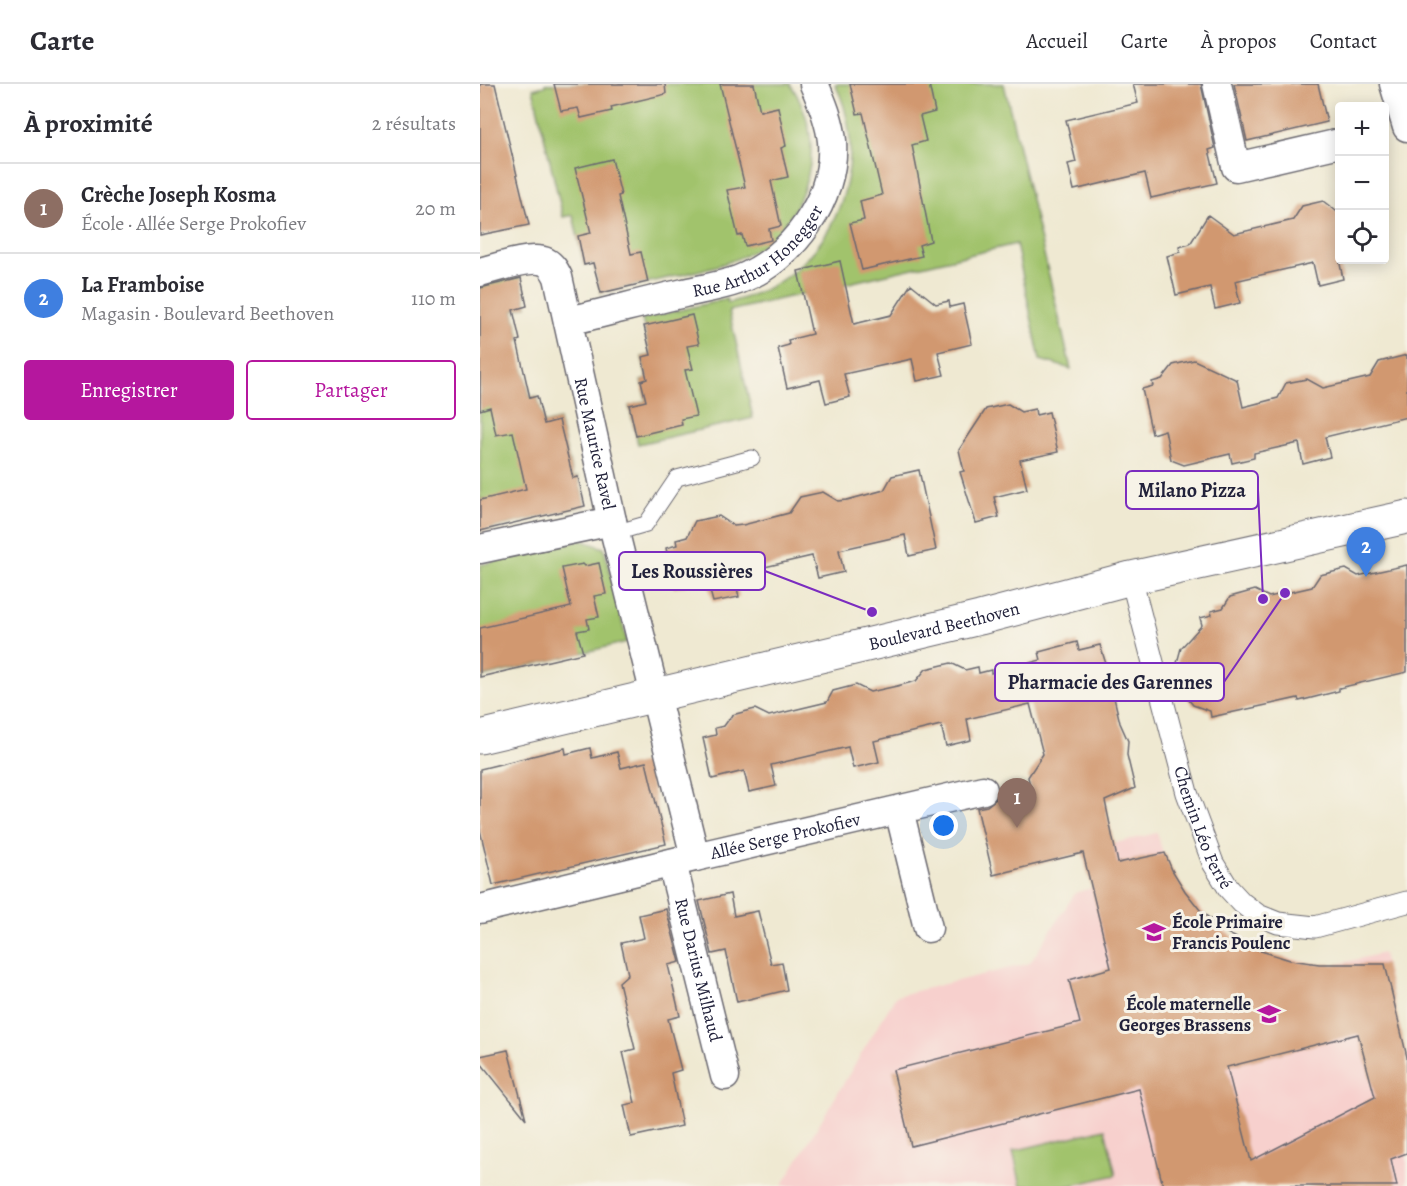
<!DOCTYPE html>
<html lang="fr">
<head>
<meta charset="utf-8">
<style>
	:root { --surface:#fff; --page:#f7f7f7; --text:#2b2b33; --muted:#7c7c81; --line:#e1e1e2; --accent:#b5179e }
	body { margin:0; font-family:Alegreya,serif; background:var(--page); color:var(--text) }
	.controls { position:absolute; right:18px; top:18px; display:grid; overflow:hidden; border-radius:6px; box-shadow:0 3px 15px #0003 }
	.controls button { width:54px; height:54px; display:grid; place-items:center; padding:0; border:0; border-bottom:2px solid var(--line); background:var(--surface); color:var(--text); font:30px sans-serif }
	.you { position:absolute; left:464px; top:742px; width:21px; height:21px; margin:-15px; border:4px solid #fff; border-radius:50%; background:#1a73e8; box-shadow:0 0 0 9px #1a73e833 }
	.badge { display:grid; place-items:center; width:39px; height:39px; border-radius:50%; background:var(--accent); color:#fff; font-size:20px; font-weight:700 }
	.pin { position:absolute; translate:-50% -50px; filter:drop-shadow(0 2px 3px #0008) }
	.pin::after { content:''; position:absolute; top:32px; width:21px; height:18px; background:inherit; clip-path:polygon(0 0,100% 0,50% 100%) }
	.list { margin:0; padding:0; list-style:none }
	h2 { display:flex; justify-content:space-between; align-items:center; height:78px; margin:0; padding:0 24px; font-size:26px }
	h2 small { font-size:20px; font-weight:400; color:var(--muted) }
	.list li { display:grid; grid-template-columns:39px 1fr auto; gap:18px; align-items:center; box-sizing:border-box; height:90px; padding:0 24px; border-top:2px solid var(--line) }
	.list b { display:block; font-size:22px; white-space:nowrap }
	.list p { margin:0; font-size:20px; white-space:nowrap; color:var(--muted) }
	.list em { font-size:20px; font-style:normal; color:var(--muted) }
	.actions { display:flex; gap:12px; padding:18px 24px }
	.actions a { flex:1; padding:14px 0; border:2px solid var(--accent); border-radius:6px; text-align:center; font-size:21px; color:var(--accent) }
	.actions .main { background:var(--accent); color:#fff }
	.icon { flex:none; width:33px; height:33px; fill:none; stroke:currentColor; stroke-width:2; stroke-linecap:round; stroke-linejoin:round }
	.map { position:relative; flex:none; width:927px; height:1102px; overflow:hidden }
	header { display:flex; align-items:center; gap:36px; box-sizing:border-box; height:84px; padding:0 30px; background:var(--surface); border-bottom:2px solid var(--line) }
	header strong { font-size:28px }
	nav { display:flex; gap:33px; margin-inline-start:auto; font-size:21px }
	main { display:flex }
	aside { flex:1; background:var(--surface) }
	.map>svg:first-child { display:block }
</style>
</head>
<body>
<header>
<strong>Carte</strong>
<nav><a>Accueil</a><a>Carte</a><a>À propos</a><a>Contact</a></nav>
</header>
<main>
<aside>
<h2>À proximité<small>2 résultats</small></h2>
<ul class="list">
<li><span class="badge" style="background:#8d6e63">1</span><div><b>Crèche Joseph Kosma</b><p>École · Allée Serge Prokofiev</p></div><em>20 m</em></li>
<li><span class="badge" style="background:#3f7fe0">2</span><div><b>La Framboise</b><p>Magasin · Boulevard Beethoven</p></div><em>110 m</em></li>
</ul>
<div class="actions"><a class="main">Enregistrer</a><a>Partager</a></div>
</aside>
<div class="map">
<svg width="927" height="1102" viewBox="0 0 927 1102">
	<rect width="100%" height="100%" fill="#f7f3e8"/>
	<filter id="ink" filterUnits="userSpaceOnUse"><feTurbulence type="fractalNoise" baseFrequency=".0167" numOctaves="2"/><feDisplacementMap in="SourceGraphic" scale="12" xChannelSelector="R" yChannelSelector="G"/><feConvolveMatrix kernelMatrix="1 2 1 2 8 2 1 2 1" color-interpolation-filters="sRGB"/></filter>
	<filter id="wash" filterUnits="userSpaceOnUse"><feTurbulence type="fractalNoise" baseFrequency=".008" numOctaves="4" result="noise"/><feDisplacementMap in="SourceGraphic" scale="24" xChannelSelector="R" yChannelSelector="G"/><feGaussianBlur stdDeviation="1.35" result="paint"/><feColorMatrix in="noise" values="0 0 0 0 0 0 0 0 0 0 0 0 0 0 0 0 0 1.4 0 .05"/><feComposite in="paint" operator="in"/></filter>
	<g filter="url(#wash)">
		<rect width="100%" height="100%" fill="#efe9d2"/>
		<path fill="#f7d0cd" d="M677,749L683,769H685L692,786L705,807L730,836L756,855L794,872L839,880H858L903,869L927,973V1097L924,1102H302L416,912L550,879L595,809L612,804L602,767Z"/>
		<path fill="#a1c36c" stroke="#627254" stroke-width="1.5" d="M65,0H310C328,25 336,61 328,91C309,162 266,176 201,191C174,197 148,203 121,209L113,179L104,181L93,131L83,133L53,5L65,2Z
			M355,0H524L591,285L560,276L536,160L249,227L273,334L158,360L149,322L166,317L161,297L167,295L162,273L171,271L162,235L247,215L248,219C273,212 298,202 317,184C368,140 386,61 355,0Z
			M40,192L47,222L33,226L40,256L27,259L34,287L43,285L50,313L57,312L64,340L79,336L93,394L98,393L105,422L12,444L4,415L0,416V202Z
			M101,456L124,464L147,558L3,593L0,578V481Z
			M625,1045L636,1091L589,1102H541L533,1067Z"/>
		<g id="blocks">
			<path fill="#d1986f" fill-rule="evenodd" d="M0,0H15L49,141L0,151Z
				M74,0H185L186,10L131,23L132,27L101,34L98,24L81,27Z
				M240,0H274L280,27L298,23L306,62L301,64L308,93L291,97L301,142L289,145L291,156L265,162L262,151L258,152L247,106L265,103Z
				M370,0H449L455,28L440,32L446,57L432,61L451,157L439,161L442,172L382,186L370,139L384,136L380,117L402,111L383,29L377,30Z
				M653,0H721L735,64L729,66L737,99L671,114L665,89L594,106L588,80L596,78L586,36L658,19Z
				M754,0H838L847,38L767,57Z
				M132,75L141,111L138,112L151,170L161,168L168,198L121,209L113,179L104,181L98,152L111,149L95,84Z
				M843,117L860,130V180L863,195L838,201L833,179L755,197L760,219L735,225L730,203L696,211L687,172L700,168L699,163L710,160L728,131L754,150L813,136L822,122Z
				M360,177L374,240L411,231L431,200L456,220L469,217L470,223L483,220L492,260L458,268L464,291L437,297L432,275L364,290L370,313L346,319L340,296L307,304L298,264L309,261L308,256L332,250L318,187Z
				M41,194L47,222L33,226L40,256L37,257L50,314L57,312L64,340L79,336L93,394L98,393L105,422L0,447V416L46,405L33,348L16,351L10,323L0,326V204Z
				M212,231L219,260L207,262L213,285L205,286L216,332L201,335L202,341L156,352L149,321L166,317L161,297L167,295L162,273L171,271L164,242Z
				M927,271V333L845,353L850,373L823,380L819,359L774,369V374L752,379L750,370L704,381L691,376L685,346L672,350L662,305L673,302L672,298L682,295L693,281L714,276L757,296L763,323L798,314L806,299L827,295L843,304L890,293L899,278Z
				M528,320L541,328L555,325L556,331L569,328L578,368L540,376L547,405L514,413L519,433L496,439L480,388L484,387L479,366L506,325Z
				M439,386L456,466L429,472L425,451L359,466L364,488L338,494L332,472L254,490L259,513L233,518L227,496L194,504L186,464L197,461L196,456L207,453L215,437L239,432L254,442L263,441L309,429L320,413L343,408L358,417L367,416L404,406L412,392Z
				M119,479L126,510L114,512L119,533L107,535L109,545L97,547L103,569L0,593V544L91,523L82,484L103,480L105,482Z
				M927,481V588L859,604V607L819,617L818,614L731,633L730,627L713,621L705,611L700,598L697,579L701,564L722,541L720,534L732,531L731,527L743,524L750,513L775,506L789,513L832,503L840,491L866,485L878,492Z
				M597,558L599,566L620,561L626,580L640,639L648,657L647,671L655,704L625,717L638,779L685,769L692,786L705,807L720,826L745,848L781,867L810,876L839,880H905L927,973V1069L911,1075L917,1102H683L659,1005L431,1062L413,986L600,939L589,896L631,884L603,769L513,791L497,724L507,722L516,715L551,707L548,693L563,670L550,620L487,635L491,656L466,662L461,641L394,657L399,678L373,684L368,663L291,681L296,702L269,708L264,687L232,695L223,654L236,651L235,644L244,642L252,631L275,625L289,632L322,624L347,618L353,607L376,601L390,608L417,602L436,597L446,585L471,579L485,586L498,583L499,589L511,586V589L561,576L559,568ZM878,950L895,1013L771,1077L747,983Z
				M85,664L86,670L110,664L112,674L137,668L141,684L166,678L186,760L13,801L0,746V685Z
				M250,810L254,832L278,827L291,880L302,878L307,906L257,918L246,867L232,870L219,817Z
				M186,825L200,878L188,881L200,932L188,935L201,986L191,989L202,1042L151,1053L144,1021L155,1019L143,968L155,965L139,898L148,890L141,859L164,854L159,831Z
				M28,966L46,1035L0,978V972Z"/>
		</g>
	</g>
	<g filter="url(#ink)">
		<use href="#blocks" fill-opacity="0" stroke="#6a6870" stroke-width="1.5"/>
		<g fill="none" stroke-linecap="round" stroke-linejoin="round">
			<g stroke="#6a6870" stroke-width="17">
				<path id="service" d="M135,449L166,440L197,394L272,374"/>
			</g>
			<g stroke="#6a6870" stroke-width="23">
				<g id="pedestrian">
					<path id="s1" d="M651,494L707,709L733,779L749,805L762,819L778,831L798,839L835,843L927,818"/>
				</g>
			</g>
			<g stroke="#6a6870" stroke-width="31">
				<g id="minor">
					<path d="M737,0L756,83L860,59"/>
					<path d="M914,0L927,43"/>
					<path id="s2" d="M0,188C15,184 53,171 66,178C72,181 75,187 78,193L132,437L215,773L503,706"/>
					<path id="s3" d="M88,237C127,228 165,218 204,209C222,205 241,202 258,196C312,176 356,115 352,57C350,37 342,18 334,0"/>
					<path d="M0,465L132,437"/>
					<path d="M419,726L448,844"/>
					<path id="s4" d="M192,779L245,992"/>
					<path d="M0,825L215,773"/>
				</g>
			</g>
			<g stroke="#6a6870" stroke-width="35">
				<g id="tertiary">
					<path id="s5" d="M0,653L500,534L651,494L927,433"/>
				</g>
			</g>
			<use href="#service" stroke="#fff" stroke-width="15"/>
			<use href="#pedestrian" stroke="#fff" stroke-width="21"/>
			<use href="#minor" stroke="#fff" stroke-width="28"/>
			<use href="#tertiary" stroke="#fff" stroke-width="33"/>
		</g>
	</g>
	<defs>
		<g id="school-bare" transform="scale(1.8)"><path d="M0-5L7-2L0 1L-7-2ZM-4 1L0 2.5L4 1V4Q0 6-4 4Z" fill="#b5179e" stroke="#f7f3e8" stroke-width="2.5" paint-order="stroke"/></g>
	</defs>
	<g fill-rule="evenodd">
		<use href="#school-bare" x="674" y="848"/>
		<use href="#school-bare" x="789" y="930"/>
	</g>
	<g text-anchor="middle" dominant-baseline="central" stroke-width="6" stroke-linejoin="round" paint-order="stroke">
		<g font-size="18" fill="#22223b" stroke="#f7f3e8">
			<text stroke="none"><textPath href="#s3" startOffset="207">Rue Arthur Honegger</textPath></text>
			<text stroke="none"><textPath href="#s2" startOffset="258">Rue Maurice Ravel</textPath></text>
			<text stroke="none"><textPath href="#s5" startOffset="477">Boulevard Beethoven</textPath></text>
			<text stroke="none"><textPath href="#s1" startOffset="260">Chemin Léo Ferré</textPath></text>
			<text stroke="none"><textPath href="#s2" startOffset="776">Allée Serge Prokofiev</textPath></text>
			<text stroke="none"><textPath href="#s4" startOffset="110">Rue Darius Milhaud</textPath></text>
		</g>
		<g font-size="18" font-weight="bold" fill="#22223b" stroke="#f7f3e8" text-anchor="start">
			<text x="692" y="838">École Primaire<tspan x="692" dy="21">Francis Poulenc</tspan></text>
			<text x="771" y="920" text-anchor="end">École maternelle<tspan x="771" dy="21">Georges Brassens</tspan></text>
		</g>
	</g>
	<path fill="none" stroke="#7b2cbf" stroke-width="2" d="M783 515L778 406M392 528L285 487M805 509L744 598"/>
	<g fill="#7b2cbf" stroke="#f7f3e8" stroke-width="2">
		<circle cx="783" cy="515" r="6"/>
		<circle cx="392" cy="528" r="6"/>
		<circle cx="805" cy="509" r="6"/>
	</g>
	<g fill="#f7f3e8" stroke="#7b2cbf" stroke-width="2">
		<rect x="646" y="387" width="132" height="38" rx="6"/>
		<rect x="139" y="468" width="146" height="38" rx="6"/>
		<rect x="515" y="579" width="229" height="38" rx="6"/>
	</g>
	<g font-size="20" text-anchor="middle" font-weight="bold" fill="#22223b">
		<text x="712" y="413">Milano Pizza</text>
		<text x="212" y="494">Les Roussières</text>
		<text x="630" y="605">Pharmacie des Garennes</text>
	</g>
</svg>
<div class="controls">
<button>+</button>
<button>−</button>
<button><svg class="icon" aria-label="locate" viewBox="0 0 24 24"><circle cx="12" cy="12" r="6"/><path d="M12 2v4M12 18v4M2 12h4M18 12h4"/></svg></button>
</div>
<div class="you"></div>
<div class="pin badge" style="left:537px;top:744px;background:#8d6e63">1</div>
<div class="pin badge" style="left:886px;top:493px;background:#3f7fe0">2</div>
</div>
</main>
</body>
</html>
